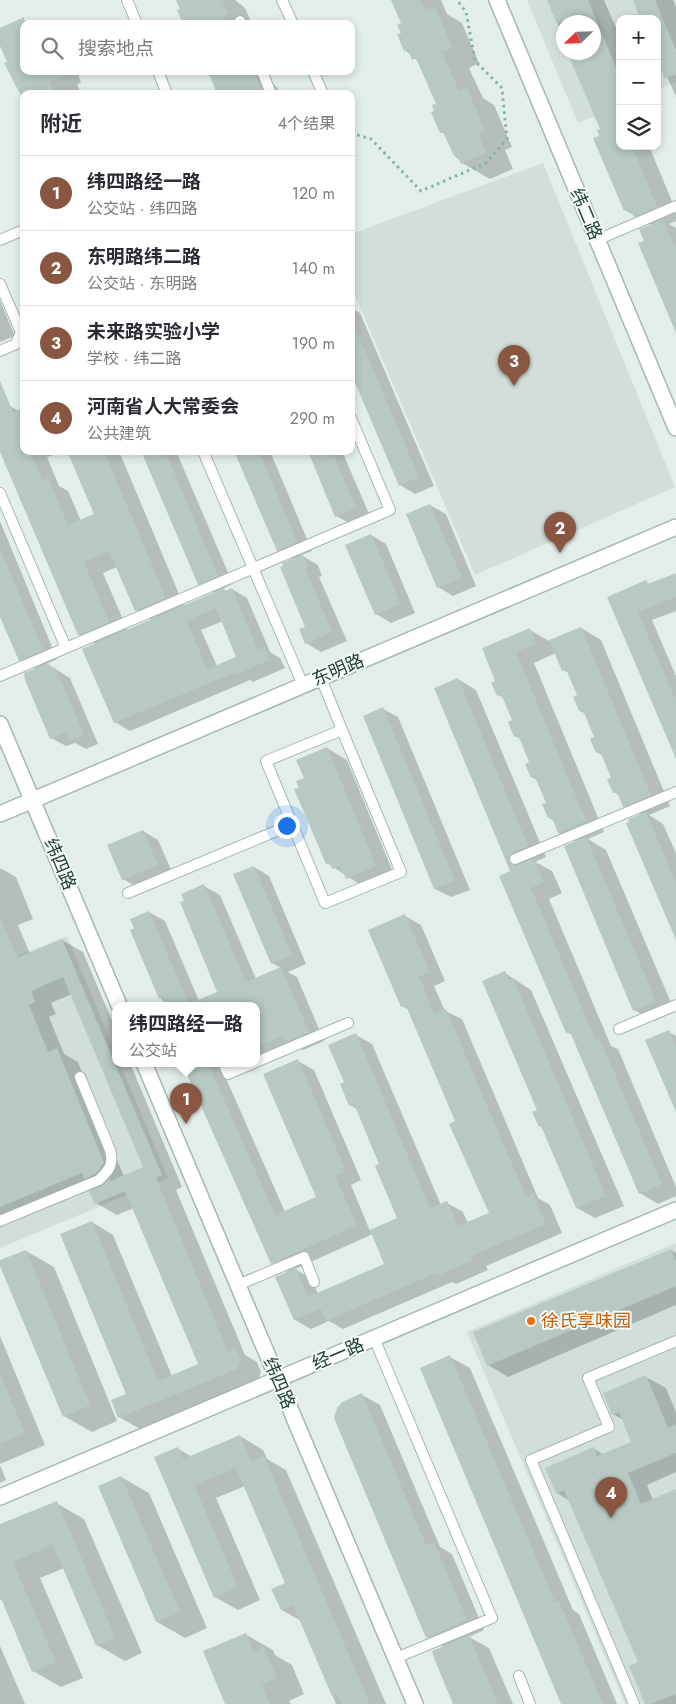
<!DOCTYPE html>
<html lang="zh">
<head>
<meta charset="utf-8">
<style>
	:root { --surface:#fff; --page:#f2f2f3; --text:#2b2b33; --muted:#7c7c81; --line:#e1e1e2; --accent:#895642 }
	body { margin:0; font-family:Jost,"Noto Sans SC",sans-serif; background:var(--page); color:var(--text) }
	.controls { position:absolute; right:15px; top:15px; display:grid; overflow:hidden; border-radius:10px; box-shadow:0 2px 8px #0003 }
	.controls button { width:45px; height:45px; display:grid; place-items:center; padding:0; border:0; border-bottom:1px solid var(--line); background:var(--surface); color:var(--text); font:25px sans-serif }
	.compass { position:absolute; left:556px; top:15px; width:45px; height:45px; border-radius:50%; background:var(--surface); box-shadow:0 2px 8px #0003; rotate:247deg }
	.you { position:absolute; left:286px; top:825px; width:18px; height:18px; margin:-12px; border:4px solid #fff; border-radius:50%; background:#1a73e8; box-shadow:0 0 0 8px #1a73e833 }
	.badge { display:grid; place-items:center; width:32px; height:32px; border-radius:50%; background:var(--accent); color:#fff; font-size:16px; font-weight:700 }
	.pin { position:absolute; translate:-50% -41px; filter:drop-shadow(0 1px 2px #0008) }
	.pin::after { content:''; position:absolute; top:26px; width:18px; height:15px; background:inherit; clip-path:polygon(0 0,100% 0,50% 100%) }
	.popup { position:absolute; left:112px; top:1002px; width:148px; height:65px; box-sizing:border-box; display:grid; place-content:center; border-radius:10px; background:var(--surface); filter:drop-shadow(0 1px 4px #0005); font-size:16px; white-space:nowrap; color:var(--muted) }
	.popup b { font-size:19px; color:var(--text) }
	.popup::after { content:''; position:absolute; left:50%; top:100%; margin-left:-10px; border:10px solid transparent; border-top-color:var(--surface) }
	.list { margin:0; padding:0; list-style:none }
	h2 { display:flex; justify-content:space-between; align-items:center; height:65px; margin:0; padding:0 20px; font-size:21px }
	h2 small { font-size:16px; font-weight:400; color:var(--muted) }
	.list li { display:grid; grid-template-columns:32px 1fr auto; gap:15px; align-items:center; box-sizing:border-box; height:75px; padding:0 20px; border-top:1px solid var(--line) }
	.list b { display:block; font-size:19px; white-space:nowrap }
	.list p { margin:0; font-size:16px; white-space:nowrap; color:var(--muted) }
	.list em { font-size:16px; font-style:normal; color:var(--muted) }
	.icon { flex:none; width:28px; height:28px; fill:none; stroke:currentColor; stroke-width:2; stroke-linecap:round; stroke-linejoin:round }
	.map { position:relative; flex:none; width:676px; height:1704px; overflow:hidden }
	.search { position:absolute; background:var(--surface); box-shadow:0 2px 8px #0003; left:20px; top:20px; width:335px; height:55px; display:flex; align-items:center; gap:12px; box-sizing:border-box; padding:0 18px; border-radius:10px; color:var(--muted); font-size:19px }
	.panel { position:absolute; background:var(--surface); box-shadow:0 2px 8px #0003; left:20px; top:90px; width:335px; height:365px; border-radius:10px }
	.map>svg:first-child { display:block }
</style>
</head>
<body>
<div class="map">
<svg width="676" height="1704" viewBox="0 0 676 1704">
	<rect width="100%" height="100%" fill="#e3eeea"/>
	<path fill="#d1ded9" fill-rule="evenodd" d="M527,0H676V82L657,90V19H620V106L578,123ZM564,22H594V52H564Z
		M543,163L675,487L475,575L351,286V234Z
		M67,936L116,1054V1063H120L168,1178L0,1248V969L20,960L18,956Z
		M676,1243V1704H625L467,1332Z"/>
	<path fill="#0003" fill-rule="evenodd" d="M177,0H235L245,8L252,24H185Z
		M393,0H441L447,14L462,23L479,63L469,68L483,98L494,105L512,147L505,150L513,169L490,179L462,163L455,156L446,135L441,132L436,112L437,104L419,62L405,50L403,24Z
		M548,0H604L620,37V146H649L676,211V221L669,224L676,228V330L646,242L651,225L625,210L601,136L594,52V22H564V38Z
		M635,0H673L676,7V97L657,53V19Z
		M22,19L30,24H24V71H77L81,83L77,84L81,94H24V98L5,64L8,62L0,42V29Z
		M209,71H261L264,78L273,83L282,94H215L217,91Z
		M0,301L15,336L0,342Z
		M351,308L360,313L434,486L415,494L400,485L351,370Z
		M10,406L24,414V451H51L53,455L47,457L59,486L68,491L81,521L95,515L68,451H119L184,606L215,593L198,584L142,451H176L233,584L222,589L227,592L232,589L247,598L270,652L280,658L285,668L253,682L250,680L130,731L115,722L96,644L79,635L0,449V410ZM117,567L136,610L152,620L128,631L103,573ZM223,621L238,657L217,666L201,630Z
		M236,451H270L312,551L301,555L318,565L322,576L319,577L347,641L321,652L306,643L307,627L294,560L278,550Z
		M309,451H342L370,516L351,524L336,516Z
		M430,505L446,514L476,586L453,596L438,587Z
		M0,521L57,659L47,664L70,678L98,744L86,749L75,743L66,746L51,738L36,669L20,660L0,614Z
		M371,535L386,544L415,613L391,623L376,614Z
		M676,574V611L652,620L676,676V756L609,597L646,582L651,585Z
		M581,628L601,640L670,806L649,815L663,824L676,853V937L641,815L624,806L620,796L614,792L613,778L603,756L597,752L596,738L586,714L580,711L579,696L569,673L563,670L556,653L534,663L604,832L588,839L606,850L675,1012L654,1021L634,1010L576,842L559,833L555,821L549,818L547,803L538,781L532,777L531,763L521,739L515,736L513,721L504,698L498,695L497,682L530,630L549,641Z
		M458,679L476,690L546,857L535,862L552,871L562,893L549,899L611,1046L618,1049L676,1187V1196L658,1204L640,1193L572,1035L567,1032L512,872Z
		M383,709L398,717L470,890L451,897L435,889L364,716Z
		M327,748L347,760L395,877L367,889L327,863L300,788Z
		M143,831L158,840L173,874L138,888L123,879Z
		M254,867L269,876L306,964L288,972L297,977L324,1041L303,1050L295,1046L256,1063V1005H168L160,998L135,929L149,912L165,921L199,1001L219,993L204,886L220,895L256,979L281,968L272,963Z
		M0,868L16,877L33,919L18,925L30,954L62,940L83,952L116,1030V1063H130L182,1187L176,1190L245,1355L257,1362L261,1372L258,1381L140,1429L119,1417L128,1395L92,1222L113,1235L172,1376L199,1365L134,1208L117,1215L96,1203L90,1190L0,1227ZM72,994L145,1168L124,1177L78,1062L64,1054L49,1017L56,1014L51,1003Z
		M405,916L421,925L445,981L434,986L445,1011L462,1019L538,1198L550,1205L562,1233L486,1266L488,1270L456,1284L452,1282L343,1329L329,1321L311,1329L295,1320L277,1277L288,1272L272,1263L184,1063H256L225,1076L285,1212L318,1198L298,1061L314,1070L361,1180L351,1185L370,1231L398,1219L381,1165L357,1109L350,1105L346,1083L356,1035L372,1044L441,1205L447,1203L463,1212L468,1223L490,1214L457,1122L409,1010L402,1006ZM373,1234L386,1265L318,1294L312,1279L295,1269Z
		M505,973L531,990L624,1206L595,1218L577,1208L544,1129L540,1126L539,1111Z
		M669,1032L676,1036V1109Z
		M671,1250L676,1253V1305L508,1377L488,1365Z
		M26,1251L54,1267L117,1421L92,1432L64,1416L0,1263Z
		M0,1336L45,1445L0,1464Z
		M450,1357L470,1368L573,1610L579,1614L617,1704H562Z
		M646,1377L666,1388L676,1412V1472L647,1485L653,1500L676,1490V1704H646L639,1663L570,1501L557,1493L593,1448L604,1455L633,1442L623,1420L613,1414Z
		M362,1395L380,1405L440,1547L452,1554L484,1630L469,1637L489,1648L513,1704H455L444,1647L427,1637Z
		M240,1436L263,1450L267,1459L286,1470L386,1704H336L301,1621L282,1610L287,1584L245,1486L216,1498L260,1600L238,1610L215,1597L177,1448L192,1457Z
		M0,1465L6,1480L0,1483Z
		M121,1477L149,1493L207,1628L185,1638L157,1622Z
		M56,1503L84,1519L142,1653L125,1661L97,1645L64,1568L40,1578L83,1678L61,1687L33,1671L3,1599L0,1600V1526Z
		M245,1634L273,1650L275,1655L292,1665L304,1694L289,1701L291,1704H227Z
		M0,1646L25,1704H0Z"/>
	<path fill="#b8c9c4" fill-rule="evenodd" d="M176,0H222L228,14L223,15L227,24H183L177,10L180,9Z
		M391,0H420L425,10L435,6L452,48L442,52L459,91L467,88L485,131L478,134L486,153L461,164L457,155L454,156L443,132L440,133L431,112L434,111L432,105L436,104L416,58L412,60L408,49L404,51L397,34L401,33L397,25L401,23Z
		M547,0H588L620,77V146H632L657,207L634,217L630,209L624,211L593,138L599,136L597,130L600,129L567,52H594V22H556Z
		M633,0H655L676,50V74L665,79L657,59V19H640Z
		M24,17V71H74L49,82L55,94H20L4,63L7,62L0,46V28Z
		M208,71H247L249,76L254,74L262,94H217Z
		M663,219L676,250V333L638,243L644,241L639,229Z
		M351,318L419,477L399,486L351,373Z
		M0,381L13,412L19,410L24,420V451H30L42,481L48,478L68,525L94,514L67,451H104L166,598L135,611L109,551L84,562L109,622L78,635L0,452Z
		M141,451H165L218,576L198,584Z
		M234,451H259L297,542L277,551Z
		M308,451H332L356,508L335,517Z
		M430,504L462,578L437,588L406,514Z
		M371,534L401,604L375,615L345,545Z
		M0,549L43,650L19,661L0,617Z
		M303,555L308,567L305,568L332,632L305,644L299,629L305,627L280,567L283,566L282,563Z
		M676,573V597L638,612L676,701V759L607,597L646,580L648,584Z
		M224,588L225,591L232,588L258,650L265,647L270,660L237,674L236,672L114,723L82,649ZM216,608L236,657L207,669L187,621Z
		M581,627L651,795L623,807L617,792L613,793L607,779L611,778L600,751L596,753L590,739L594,737L583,710L579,711L573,697L577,695L566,669L562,671L549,640Z
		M530,628L536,644L516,652L586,821L558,833L552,817L548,818L542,804L546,803L535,777L531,778L525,764L529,762L518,735L514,737L508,722L512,720L501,694L497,696L491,683L495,681L482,648Z
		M48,663L51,669L55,667L84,735L70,741L66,732L50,739L25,680L24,673Z
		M458,678L528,846L510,854L509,861L515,866L533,859L535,860L544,882L531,888L595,1039L599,1037L662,1184L639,1194L570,1032L566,1033L499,876L510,871L434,688Z
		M383,707L455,881L434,889L363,716Z
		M327,747L376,866L346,879L340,866L332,869L330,863L326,864L294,789L299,788L296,781L304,778L296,760Z
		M646,812L676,883V940L626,823L629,822L628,819Z
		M143,830L158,865L122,880L107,845Z
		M586,837L656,1001L633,1011L564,846Z
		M254,866L292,955L271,964L233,874Z
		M204,884L246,982L281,967L309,1032L286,1042L283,1036L256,1047V1005H186L217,992L180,902L184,901L181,894Z
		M149,911L188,1002L179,1005H167L163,997L159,999L130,930L134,928L130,919Z
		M405,914L430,972L419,976L434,1014L446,1009L526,1197L533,1194L546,1224L471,1256L472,1261L439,1275L438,1272L326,1321L321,1309L294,1320L275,1277L296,1268L308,1297L384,1264L370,1230L397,1218L375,1166L379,1164L354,1104L349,1106L340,1084L344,1082L328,1045L356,1033L430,1208L447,1201L458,1226L489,1213L449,1124L455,1121L406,1006L401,1007L368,930Z
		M0,918L17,958L62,939L162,1175L156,1178L228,1352L236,1348L241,1360L237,1369L118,1418L111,1400L126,1394L60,1234L92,1221L158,1381L198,1364L125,1191L95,1204L89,1191L102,1186L110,1178L111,1181L143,1167L63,977L31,991L35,1002L29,1005L48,1052L57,1048L104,1163L95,1174L84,1179L82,1173L0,1207Z
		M505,971L509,980L513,978L606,1196L576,1208L541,1126L539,1127L532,1112L537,1110L482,981Z
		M669,1030L676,1047V1112L645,1040Z
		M298,1059L346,1171L335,1176L357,1225L271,1264L182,1063H208L275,1215L316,1197L263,1074Z
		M671,1249L676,1261V1286L487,1366L473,1332Z
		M26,1250L90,1405L63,1417L0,1266V1260Z
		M450,1355L555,1602L559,1601L603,1704H561L420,1368Z
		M0,1374L25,1433L0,1444Z
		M646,1375L668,1428L676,1424V1453L628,1473L641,1504L676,1489V1694L651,1704H645L629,1666L638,1662L564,1490L556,1494L545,1468L594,1447L597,1456L631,1442L619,1412L612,1415L603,1393Z
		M362,1393L426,1545L434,1542L467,1620L426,1638L334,1418L337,1408L342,1402Z
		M240,1435L251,1461L264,1456L370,1704H341L337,1694L332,1696L293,1605L281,1610L271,1589L285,1583L236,1468L194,1485L238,1587L214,1598L154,1457L178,1447L183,1459Z
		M121,1476L180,1612L156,1622L98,1486Z
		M57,1501L115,1637L96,1646L53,1545L13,1562L56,1662L32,1672L0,1596V1524Z
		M246,1633L254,1652L264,1647L277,1678L262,1685L270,1704H225L203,1651Z
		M469,1635L498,1704H453L434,1658L432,1651Z"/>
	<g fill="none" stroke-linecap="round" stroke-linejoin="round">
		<g stroke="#a5b7b2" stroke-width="12">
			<path id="service" d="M127,0L137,24
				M282,0L293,24
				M240,21L241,24
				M158,71L167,94
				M262,71L271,94
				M313,71L323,94
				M0,240L24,230
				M597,240L676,206
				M0,284L21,332L16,344L0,351
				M203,451L303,685
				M0,493L66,648
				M0,676L390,510L351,418
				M321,678L342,730
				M342,730L401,872L325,903L266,761Z
				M515,859L676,792
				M128,893L293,824
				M619,1029L676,1005
				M256,1062L348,1023
				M223,1063L228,1074L254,1063
				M0,1221L99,1180C109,1170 114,1165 110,1150L80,1077
				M238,1285L304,1257L314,1282
				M374,1338L492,1618L396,1658
				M519,1676L530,1704
				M634,1704L531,1460L609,1427L588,1378L676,1341"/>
		</g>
		<g stroke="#a5b7b2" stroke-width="18">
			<path id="minor" d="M497,0L676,428
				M0,1497L676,1210"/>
		</g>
		<g stroke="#a5b7b2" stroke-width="18">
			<path id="tertiary" d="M0,724L119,1005
				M0,814L676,527
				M144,1063L415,1704"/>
		</g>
		<path stroke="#82b4a8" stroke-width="3" stroke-dasharray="2.5 4" stroke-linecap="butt" d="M351,133L371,139L421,191L486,163L507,139L502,88L475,61L466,12L457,0"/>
		<use href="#service" stroke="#fff" stroke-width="10"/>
		<use href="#minor" stroke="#fff" stroke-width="15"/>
		<use href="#tertiary" stroke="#fff" stroke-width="15"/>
	</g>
	<circle fill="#e8710a" stroke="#f5faf8" stroke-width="2" cx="531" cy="1321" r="5"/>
	<g text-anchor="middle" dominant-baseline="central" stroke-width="4" stroke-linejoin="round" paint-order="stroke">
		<g font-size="18" fill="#21413b" stroke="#f5faf8">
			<text transform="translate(586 214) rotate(67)">纬二路</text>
			<text transform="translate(338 670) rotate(-23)">东明路</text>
			<text transform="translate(60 864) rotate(67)">纬四路</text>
			<text transform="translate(338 1354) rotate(-23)">经一路</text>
			<text transform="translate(279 1383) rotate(67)">纬四路</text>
		</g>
		<g font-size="18" fill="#c56008" stroke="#f5faf8" text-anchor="start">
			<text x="541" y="1321">徐氏享味园</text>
		</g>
	</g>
</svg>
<div class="controls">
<button>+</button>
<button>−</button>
<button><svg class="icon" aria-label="layers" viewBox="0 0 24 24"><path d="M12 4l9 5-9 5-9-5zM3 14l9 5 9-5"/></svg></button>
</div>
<svg class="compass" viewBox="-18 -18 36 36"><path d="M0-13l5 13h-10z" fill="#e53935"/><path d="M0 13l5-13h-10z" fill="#7c7c81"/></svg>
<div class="you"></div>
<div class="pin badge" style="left:186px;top:1124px">1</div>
<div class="popup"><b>纬四路经一路</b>公交站</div>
<div class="pin badge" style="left:560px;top:553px">2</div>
<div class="pin badge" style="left:514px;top:386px">3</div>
<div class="pin badge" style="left:611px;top:1518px">4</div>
<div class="search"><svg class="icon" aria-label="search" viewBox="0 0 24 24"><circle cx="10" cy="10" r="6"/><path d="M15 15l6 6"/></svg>搜索地点</div>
<section class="panel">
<h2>附近<small>4个结果</small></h2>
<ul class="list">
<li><span class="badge">1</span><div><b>纬四路经一路</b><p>公交站 · 纬四路</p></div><em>120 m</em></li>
<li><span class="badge">2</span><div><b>东明路纬二路</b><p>公交站 · 东明路</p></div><em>140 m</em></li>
<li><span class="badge">3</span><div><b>未来路实验小学</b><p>学校 · 纬二路</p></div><em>190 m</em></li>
<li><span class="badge">4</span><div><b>河南省人大常委会</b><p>公共建筑</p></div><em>290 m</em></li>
</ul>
</section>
</div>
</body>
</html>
